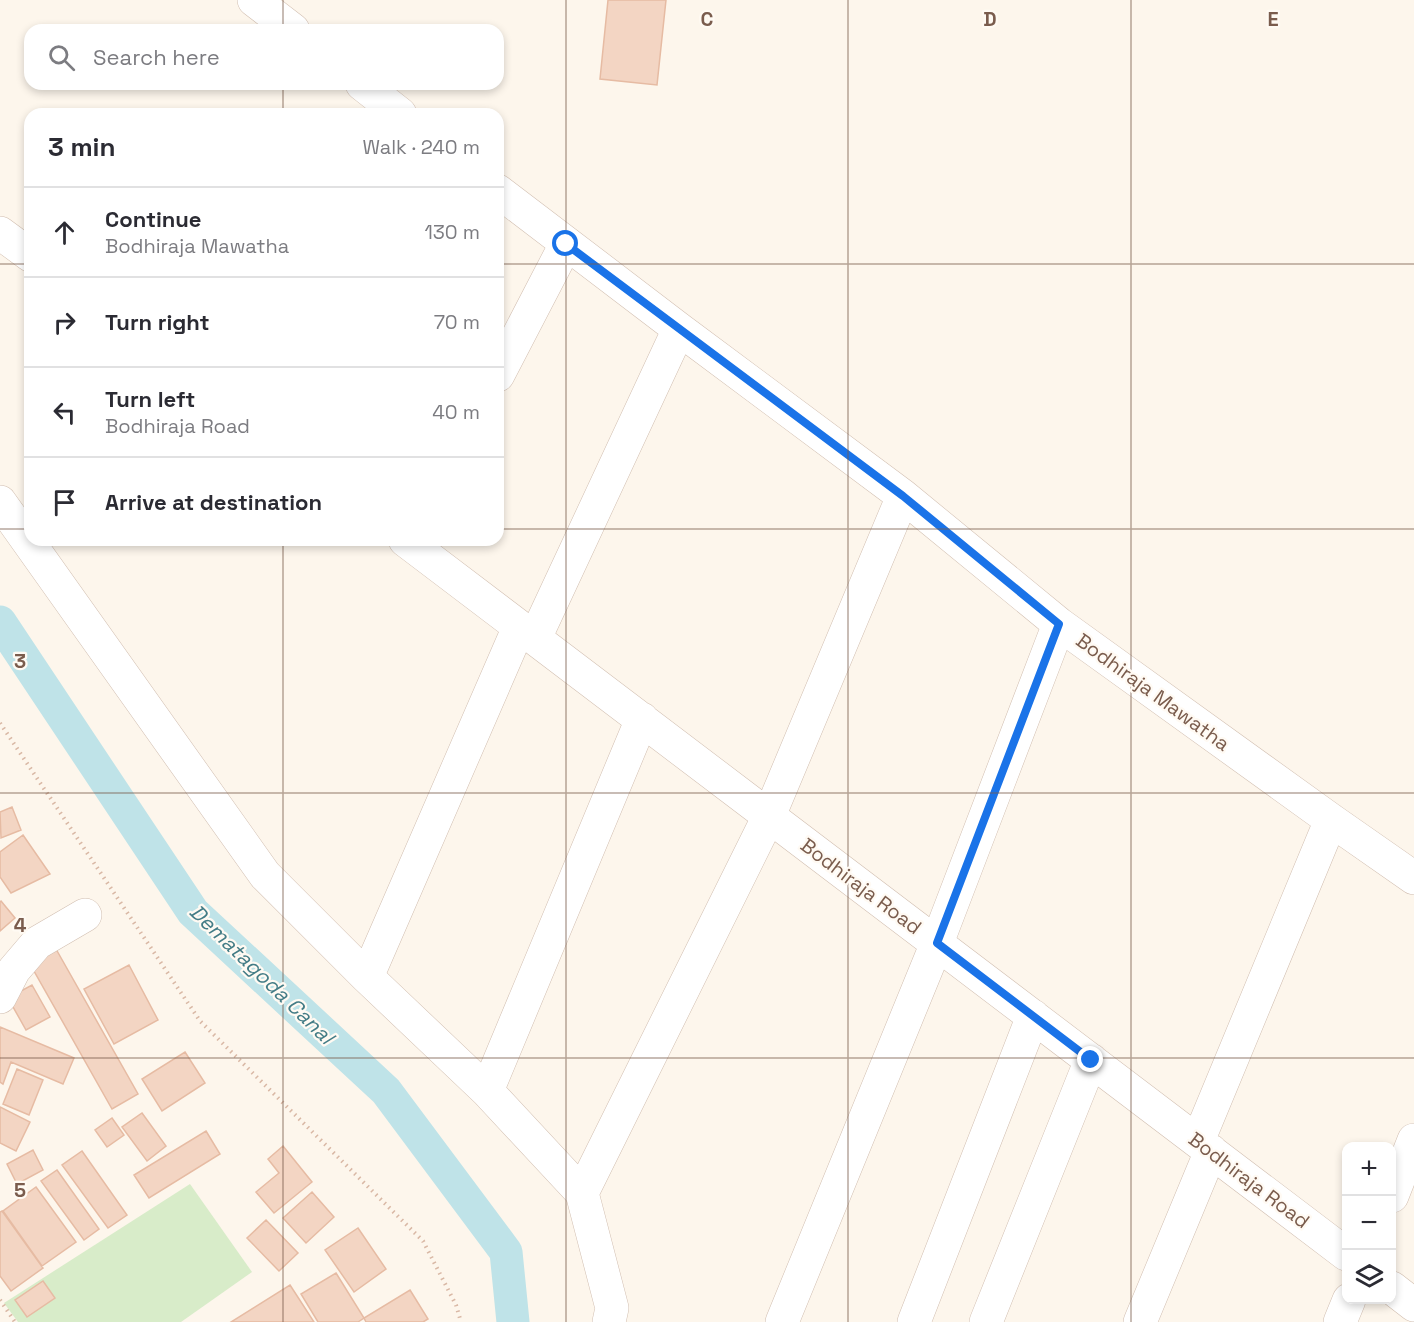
<!DOCTYPE html>
<html lang="en">
<head>
<meta charset="utf-8">
<style>
	:root { --surface:#fff; --page:#f2f2f3; --text:#2b2b33; --muted:#7c7c81; --line:#e1e1e2 }
	body { margin:0; font-family:"Space Grotesk",sans-serif; background:var(--page); color:var(--text) }
	.controls { position:absolute; right:18px; bottom:18px; display:grid; overflow:hidden; border-radius:12px; box-shadow:0 3px 9px #0003 }
	.controls button { width:54px; height:54px; display:grid; place-items:center; padding:0; border:0; border-bottom:2px solid var(--line); background:var(--surface); color:var(--text); font:30px sans-serif }
	.stop { position:absolute; width:18px; height:18px; margin:-14px; border:4px solid #1a73e8; border-radius:50%; background:#fff }
	.stop.end { background:#1a73e8; border-color:#fff; box-shadow:0 2px 6px #0008 }
	.list { margin:0; padding:0; list-style:none }
	h2 { display:flex; justify-content:space-between; align-items:center; height:78px; margin:0; padding:0 24px; font-size:26px }
	h2 small { font-size:20px; font-weight:400; color:var(--muted) }
	.list li { display:grid; grid-template-columns:39px 1fr auto; gap:18px; align-items:center; box-sizing:border-box; height:90px; padding:0 24px; border-top:2px solid var(--line) }
	.list b { display:block; font-size:22px; white-space:nowrap }
	.list p { margin:0; font-size:20px; white-space:nowrap; color:var(--muted) }
	.list em { font-size:20px; font-style:normal; color:var(--muted) }
	.icon { flex:none; width:33px; height:33px; fill:none; stroke:currentColor; stroke-width:2; stroke-linecap:round; stroke-linejoin:round }
	.map { position:relative; flex:none; width:1414px; height:1322px; overflow:hidden }
	.search { position:absolute; background:var(--surface); box-shadow:0 3px 9px #0003; left:24px; top:24px; width:480px; height:66px; display:flex; align-items:center; gap:15px; box-sizing:border-box; padding:0 21px; border-radius:18px; color:var(--muted); font-size:22px }
	.panel { position:absolute; background:var(--surface); box-shadow:0 3px 9px #0003; left:24px; top:108px; width:480px; height:438px; border-radius:18px }
	.map>svg:first-child { display:block }
</style>
</head>
<body>
<div class="map">
<svg width="1414" height="1322" viewBox="0 0 1414 1322">
	<rect width="100%" height="100%" fill="#fdf6ec"/>
	<path fill="#d8ecc9" d="M190,1184L252,1272L181,1322H18L4,1303Z"/>
	<g fill="none" stroke-linecap="round" stroke-linejoin="round">
		<path stroke="#bfe3e8" stroke-width="33" d="M0,622L193,912L386,1091L506,1252L513,1322"/>
	</g>
	<path fill="#f3d5c3" stroke="#e6bba3" stroke-width="1.5" d="M608,0H666L657,85L600,79Z
		M12,807L21,830L1,838L0,812Z
		M23,835L50,874L11,893L0,877V852Z
		M1,901L15,918L0,931V902Z
		M56,949L138,1094L112,1109L30,964Z
		M129,965L158,1020L114,1044L84,989Z
		M32,985L50,1017L26,1030L8,998Z
		M0,1027L74,1058L63,1084L11,1062L3,1084L0,1082Z
		M185,1052L205,1083L162,1111L142,1079Z
		M17,1069L43,1080L29,1115L3,1104Z
		M0,1107L30,1122L16,1151L0,1143Z
		M142,1113L166,1146L147,1161L122,1127Z
		M112,1118L124,1135L107,1147L95,1130Z
		M206,1131L220,1154L149,1198L134,1175Z
		M283,1146L312,1182L274,1213L256,1192L279,1173L268,1159Z
		M33,1150L43,1170L17,1184L7,1164Z
		M82,1151L127,1215L108,1228L62,1165Z
		M57,1170L99,1229L84,1240L41,1181Z
		M36,1187L76,1242L42,1266L3,1211Z
		M312,1192L334,1217L306,1243L283,1218Z
		M2,1211L43,1268L11,1291L0,1276V1212Z
		M266,1220L298,1253L279,1271L247,1238Z
		M358,1228L386,1269L354,1292L325,1250Z
		M336,1273L364,1318L358,1322H318L301,1294Z
		M43,1281L55,1298L27,1317L15,1300Z
		M290,1285L314,1322H231Z
		M410,1290L428,1319L423,1322H366L364,1318Z"/>
	<g fill="none" stroke-linecap="round" stroke-linejoin="round">
		<g stroke="#d1beb0" stroke-width="34">
			<path id="minor" d="M254,0L293,30
				M362,84L400,114
				M498,191L679,329L903,496L1059,624L1331,820L1414,878
				M0,233L30,255
				M498,375L566,244
				M0,502L265,875L367,977L487,1091L582,1193L612,1308L609,1322
				M405,540L1346,1254
				M535,638L679,329
				M367,977L519,627
				M0,997L14,970L37,943L85,915
				M487,1091L642,719
				M1198,1141L1331,820
				M582,1193L769,816L903,496
				M1392,1196L1414,1140
				M1392,1288L1414,1305
				M782,1322L937,943L1059,624
				M914,1322L1033,1016
				M986,1322L1091,1060
				M1140,1322L1211,1151
				M1340,1322L1349,1300"/>
		</g>
		<path stroke="#d9b8a5" stroke-width="4" stroke-dasharray="1.5 4.5" stroke-linecap="butt" d="M0,723L200,1021L423,1241L456,1305L461,1322
			M0,1300L15,1322"/>
		<use href="#minor" stroke="#fff" stroke-width="33"/>
	</g>
	<g fill="none" stroke-linecap="round" stroke-linejoin="round">
		<path stroke="#1a73e8" stroke-width="8" d="M566,244L903,496L1059,624L937,943L1091,1060"/>
	</g>
	<path fill="none" stroke="#7a5c4d" stroke-width="1.5" stroke-opacity="0.55" d="M283,0V30M566,0V1322M848,0V1322M1131,0V1322M283,84V114M0,264H30M498,264H1414M0,529H30M498,529H1414M283,540V1322M0,793H1414M0,1058H1414"/>
	<g text-anchor="middle" dominant-baseline="central" stroke-width="4.5" stroke-linejoin="round" paint-order="stroke">
		<g font-size="20" fill="#7a5c4d" stroke="#fffaf3">
			<text transform="translate(1153 692) rotate(36)">Bodhiraja Mawatha</text>
			<text transform="translate(861 886) rotate(37)">Bodhiraja Road</text>
			<text transform="translate(1249 1180) rotate(37)">Bodhiraja Road</text>
		</g>
		<g font-size="21" font-style="italic" fill="#437c86" stroke="#fffaf3">
			<text transform="translate(262 974) rotate(44)">Dematagoda Canal</text>
		</g>
	</g>
	<g font-size="20" text-anchor="middle" font-weight="bold" fill="#7a5c4d" stroke="#fffaf3" stroke-width="4.5" stroke-linejoin="round" paint-order="stroke">
		<text x="707" y="26">C</text>
		<text x="990" y="26">D</text>
		<text x="1273" y="26">E</text>
		<text x="20" y="668">3</text>
		<text x="20" y="932">4</text>
		<text x="20" y="1197">5</text>
	</g>
</svg>
<div class="controls">
<button>+</button>
<button>−</button>
<button><svg class="icon" aria-label="layers" viewBox="0 0 24 24"><path d="M12 4l9 5-9 5-9-5zM3 14l9 5 9-5"/></svg></button>
</div>
<div class="stop" style="left:566px;top:244px"></div>
<div class="stop end" style="left:1091px;top:1060px"></div>
<div class="search"><svg class="icon" aria-label="search" viewBox="0 0 24 24"><circle cx="10" cy="10" r="6"/><path d="M15 15l6 6"/></svg>Search here</div>
<section class="panel">
<h2>3 min<small>Walk · 240 m</small></h2>
<ul class="list">
<li><svg class="icon" aria-label="ahead" viewBox="0 0 24 24"><path d="M12 20V5M6 11l6-6 6 6"/></svg><div><b>Continue</b><p>Bodhiraja Mawatha</p></div><em>130 m</em></li>
<li><svg class="icon" aria-label="right" viewBox="0 0 24 24"><path d="M7 20v-9h11M14 6l5 5-5 5"/></svg><div><b>Turn right</b></div><em>70 m</em></li>
<li><svg class="icon" aria-label="left" viewBox="0 0 24 24"><path d="M17 20v-9H6M10 6l-5 5 5 5"/></svg><div><b>Turn left</b><p>Bodhiraja Road</p></div><em>40 m</em></li>
<li><svg class="icon" aria-label="arrive" viewBox="0 0 24 24"><path d="M6 21V4h12l-3 4 3 4H6"/></svg><div><b>Arrive at destination</b></div></li>
</ul>
</section>
</div>
</body>
</html>
